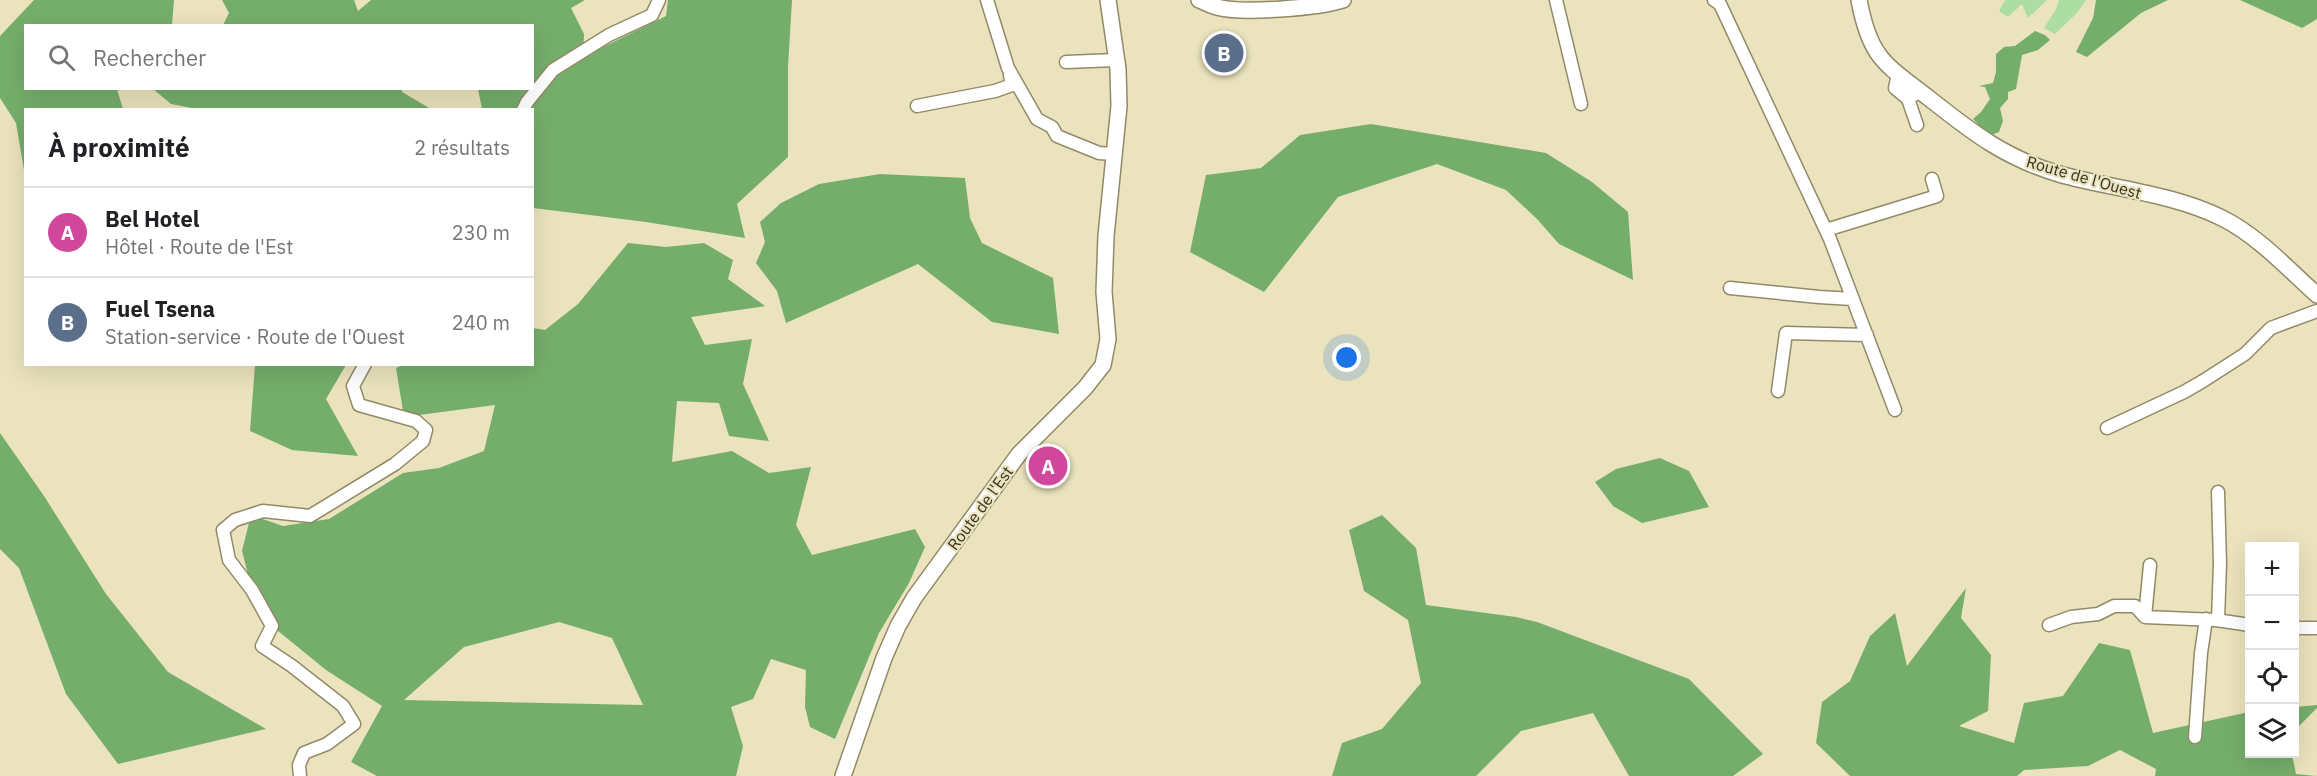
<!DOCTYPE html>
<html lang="fr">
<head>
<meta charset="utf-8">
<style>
	:root { --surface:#fff; --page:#f2f2f2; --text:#202124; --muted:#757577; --line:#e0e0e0; --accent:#1a73e8 }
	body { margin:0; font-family:"IBM Plex Sans",sans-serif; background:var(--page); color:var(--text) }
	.controls { position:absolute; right:18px; bottom:18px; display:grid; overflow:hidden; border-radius:0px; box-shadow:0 6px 24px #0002 }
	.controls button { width:54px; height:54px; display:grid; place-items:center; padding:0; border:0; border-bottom:2px solid var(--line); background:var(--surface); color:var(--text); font:30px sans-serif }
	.you { position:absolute; left:1347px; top:358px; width:21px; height:21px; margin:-15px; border:4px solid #fff; border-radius:50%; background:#1a73e8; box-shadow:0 0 0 9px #1a73e833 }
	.badge { display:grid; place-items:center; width:39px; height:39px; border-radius:50%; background:var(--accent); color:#fff; font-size:20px; font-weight:700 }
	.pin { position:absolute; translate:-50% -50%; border:3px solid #fff; box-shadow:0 2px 6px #0006 }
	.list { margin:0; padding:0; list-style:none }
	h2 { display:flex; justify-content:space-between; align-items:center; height:78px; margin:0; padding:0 24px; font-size:26px }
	h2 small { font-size:20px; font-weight:400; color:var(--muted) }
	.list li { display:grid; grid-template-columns:39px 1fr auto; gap:18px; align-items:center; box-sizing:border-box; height:90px; padding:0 24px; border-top:2px solid var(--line) }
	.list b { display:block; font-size:22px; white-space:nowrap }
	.list p { margin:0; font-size:20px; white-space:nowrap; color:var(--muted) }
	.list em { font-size:20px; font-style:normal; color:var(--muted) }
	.icon { flex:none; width:33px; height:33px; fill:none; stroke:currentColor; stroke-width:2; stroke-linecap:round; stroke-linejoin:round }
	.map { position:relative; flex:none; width:2317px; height:776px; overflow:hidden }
	.search { position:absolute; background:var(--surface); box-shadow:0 6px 24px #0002; left:24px; top:24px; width:510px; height:66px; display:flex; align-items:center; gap:15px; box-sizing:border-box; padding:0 21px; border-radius:0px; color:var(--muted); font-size:22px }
	.panel { position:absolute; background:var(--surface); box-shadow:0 6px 24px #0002; left:24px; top:108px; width:510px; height:258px; border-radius:0px }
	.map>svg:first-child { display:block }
</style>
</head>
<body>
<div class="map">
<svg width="2317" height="776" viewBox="0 0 2317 776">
	<rect width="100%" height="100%" fill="#ebe3bd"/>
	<path fill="#acdea3" d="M2005,0H2047L2028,18L2022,4L2008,17L1999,11Z
		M2059,0H2086L2077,13L2055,34L2044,28L2056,9Z"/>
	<path fill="#75ae6b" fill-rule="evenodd" d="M34,0H174L172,25L26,26V88L117,89L123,109L26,110L25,176L16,123L0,98V36Z
		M222,0H354L358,11L371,0H585L571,8L584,34L583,57L666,16L668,0H792L788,67V157L737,204L745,238L646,222L533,208L532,110L482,109L478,89L532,88V26L223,25L229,13Z
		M2096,0H2168L2141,13L2087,57L2076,52L2093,18Z
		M2240,0H2317V19L2302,28Z
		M2035,31L2045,35L2050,40L2038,50L2022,55L2016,89L2008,92V99L2000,108L2003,121L1999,132L1987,137L1981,135L1977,123L1973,119L1981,112L1990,99L1985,87L1979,86L1993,83L1996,72V54L2004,47L2015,46Z
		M153,89H402V92L431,109H197L171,104Z
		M1371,124L1546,153L1592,182L1628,212L1633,280L1559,244L1537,219L1506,190L1437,164L1338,197L1264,292L1190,252L1206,175L1261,168L1300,135Z
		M880,174L965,178L970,218L982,243L1053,278L1059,334L992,322L918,264L786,323L777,291L756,263L765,242L760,222L781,203L819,184Z
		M628,243L666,247L704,243L733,260L728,279L765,306L691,317L705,345L752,339L743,384L769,441L729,436L719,403L677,401L672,462L732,451L769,473L811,467L796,525L812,555L915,529L925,547L909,583L879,633L835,739L810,727L805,707L806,670L771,659L753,699L731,707L743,746L736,776H377L351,762L382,706L326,670L272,626L252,590L242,551L251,515L283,526L329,519L403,473L439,468L484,451L495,405L404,417L396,368L405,364H532L533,328L545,330L578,304ZM559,622L612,638L643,705L404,700L464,647Z
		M255,365H346L326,399L358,456L292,450L250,431Z
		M0,433L44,496L106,594L168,672L266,729L118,764L66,694L19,568L0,549Z
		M1660,458L1689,471L1709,507L1642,523L1613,506L1595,482L1616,469Z
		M1382,515L1416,548L1426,605L1516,617L1537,622L1689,679L1763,754L1733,776H1629L1593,713L1521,731L1476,776H1332L1342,743L1382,729L1421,683L1408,620L1364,591L1349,530Z
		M1966,588L1961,618L1991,655L1988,711L1959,726L2014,743L2024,703L2063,696L2099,643L2130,650L2153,733L2249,712L2250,754H2292L2296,774L2317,776H2155L2156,769L2120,750L2088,766L2024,770L2017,776H1850L1816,743L1822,702L1850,681L1870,636L1895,613L1907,666Z
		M2317,705V708L2295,730V707Z"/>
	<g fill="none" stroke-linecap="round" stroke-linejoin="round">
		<g stroke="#928a67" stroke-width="15">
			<path id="minor" d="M987,0L1008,68L1037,119L1052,127L1057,136L1099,153L1114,154
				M1556,0L1581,104
				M1714,0L1720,4L1830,239L1895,410
				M1066,62L1116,60
				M1898,74L1895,88L1908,99L1920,91
				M1908,99L1917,125
				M917,106L995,91L1012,85L1010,75
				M523,110L527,102L553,70L609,35L652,15L659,0
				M1826,230L1937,196L1932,179
				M1730,288L1819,297L1853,299
				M1778,391L1786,333L1867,335
				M2107,428L2184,392L2203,381L2245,354L2271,328L2317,311
				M2145,617L2150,565
				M2218,620L2220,563L2218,492
				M2049,625L2071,617L2098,614L2114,606H2135L2145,617L2216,620L2250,625
				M2294,628H2317
				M2195,737L2201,653L2206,619
				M300,776L299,765L304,753L327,744L354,724L343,706L292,666L262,646L272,626L252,590L229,560L223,530L235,520L263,511L310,516L395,464L423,441L426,430L416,421L359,405L353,386L365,364"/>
		</g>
		<g stroke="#928a67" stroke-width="18">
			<path id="major" d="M1199,0C1205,2 1211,6 1217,7C1241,14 1319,8 1343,0
				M1859,0C1870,59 1885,64 1930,99C1973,133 2005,158 2059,174C2112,189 2172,193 2222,218C2258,236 2287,268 2317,295
				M843,776L884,658L898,626L914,598L1019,454L1085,388L1103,365L1108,339L1104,292L1106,236L1119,106L1118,69L1108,0"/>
		</g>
		<use href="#minor" stroke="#fff" stroke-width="12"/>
		<use href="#major" stroke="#fff" stroke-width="15"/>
	</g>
	<g text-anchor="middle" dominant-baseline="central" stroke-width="4.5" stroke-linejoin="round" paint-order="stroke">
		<g font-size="16" fill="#333021" stroke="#ebe3bd">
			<text transform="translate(2084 177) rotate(16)">Route de l'Ouest</text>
			<text transform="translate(980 508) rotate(-54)">Route de l'Est</text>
		</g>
	</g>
</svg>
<div class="controls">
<button>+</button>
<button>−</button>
<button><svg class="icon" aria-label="locate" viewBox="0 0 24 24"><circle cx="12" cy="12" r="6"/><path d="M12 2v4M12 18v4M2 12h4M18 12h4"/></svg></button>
<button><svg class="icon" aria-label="layers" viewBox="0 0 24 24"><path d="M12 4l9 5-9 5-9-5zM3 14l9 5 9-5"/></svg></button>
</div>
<div class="you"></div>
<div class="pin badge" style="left:1048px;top:466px;background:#d1479c">A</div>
<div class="pin badge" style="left:1224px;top:53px;background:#5c6f8a">B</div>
<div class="search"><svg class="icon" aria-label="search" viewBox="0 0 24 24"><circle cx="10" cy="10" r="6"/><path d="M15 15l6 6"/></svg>Rechercher</div>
<section class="panel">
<h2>À proximité<small>2 résultats</small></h2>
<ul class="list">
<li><span class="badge" style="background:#d1479c">A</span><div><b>Bel Hotel</b><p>Hôtel · Route de l'Est</p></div><em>230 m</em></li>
<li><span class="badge" style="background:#5c6f8a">B</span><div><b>Fuel Tsena</b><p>Station-service · Route de l'Ouest</p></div><em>240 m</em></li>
</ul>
</section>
</div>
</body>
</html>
